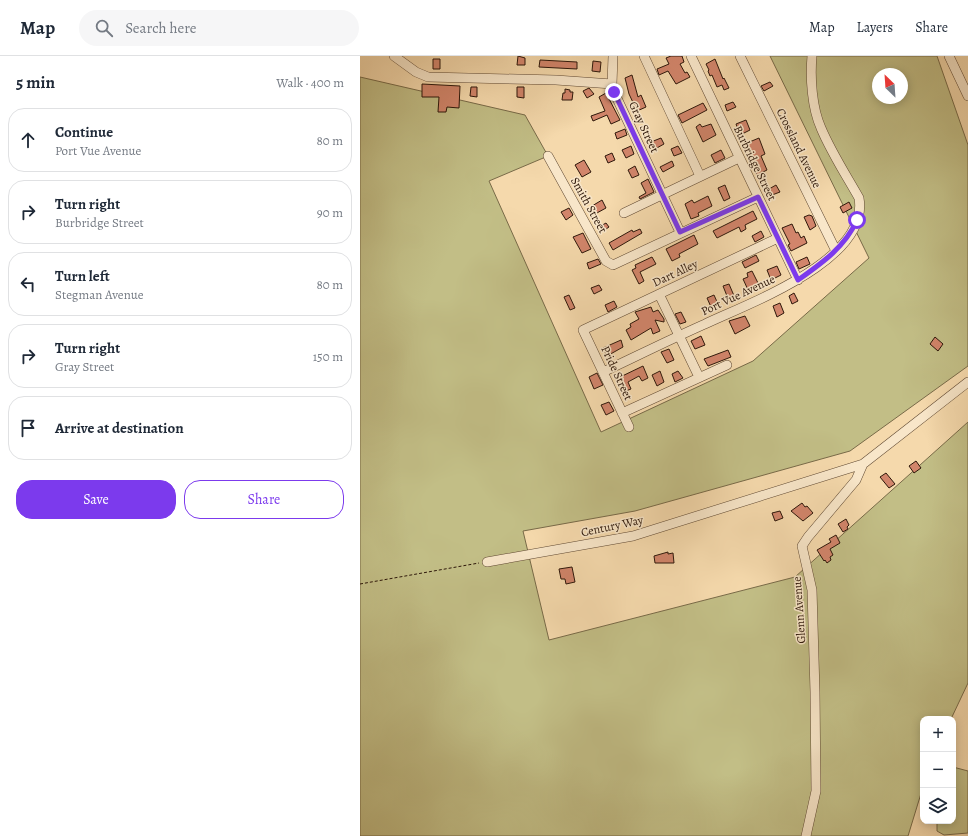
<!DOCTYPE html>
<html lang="en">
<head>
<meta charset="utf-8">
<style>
	:root { --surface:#fff; --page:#f6f6f7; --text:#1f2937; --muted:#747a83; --line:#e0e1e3; --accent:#7c3aed }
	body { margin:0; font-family:Alegreya,serif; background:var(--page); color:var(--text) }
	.controls { position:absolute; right:12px; bottom:12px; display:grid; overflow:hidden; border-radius:8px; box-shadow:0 2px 10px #0003 }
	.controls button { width:36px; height:36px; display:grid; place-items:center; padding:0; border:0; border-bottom:1px solid var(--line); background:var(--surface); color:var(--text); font:20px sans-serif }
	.compass { position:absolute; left:512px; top:12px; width:36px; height:36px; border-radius:50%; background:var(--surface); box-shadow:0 2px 10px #0003; rotate:335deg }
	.stop { position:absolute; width:12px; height:12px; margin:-9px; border:3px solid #7c3aed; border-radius:50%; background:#fff }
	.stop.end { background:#7c3aed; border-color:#fff; box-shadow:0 1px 4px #0008 }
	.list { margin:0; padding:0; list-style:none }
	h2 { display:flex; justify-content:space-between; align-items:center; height:52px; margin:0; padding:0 16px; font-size:17px }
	h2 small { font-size:13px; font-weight:400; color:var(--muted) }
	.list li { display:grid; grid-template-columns:26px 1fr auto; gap:12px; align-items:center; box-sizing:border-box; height:64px; margin:0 8px 8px; padding:0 8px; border:1px solid var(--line); border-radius:16px }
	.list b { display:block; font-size:15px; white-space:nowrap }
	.list p { margin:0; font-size:13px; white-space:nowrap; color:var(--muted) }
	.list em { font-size:13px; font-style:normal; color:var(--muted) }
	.actions { display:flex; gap:8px; padding:12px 16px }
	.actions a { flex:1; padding:9px 0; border:1px solid var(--accent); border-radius:16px; text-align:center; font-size:14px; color:var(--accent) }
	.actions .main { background:var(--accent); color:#fff }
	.icon { flex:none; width:22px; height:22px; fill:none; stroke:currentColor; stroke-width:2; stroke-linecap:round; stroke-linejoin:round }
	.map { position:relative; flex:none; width:608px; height:780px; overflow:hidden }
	header { display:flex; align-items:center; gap:24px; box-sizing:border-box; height:56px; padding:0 20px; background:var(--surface); border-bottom:1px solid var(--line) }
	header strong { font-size:19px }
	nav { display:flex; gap:22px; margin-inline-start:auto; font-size:14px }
	.search { width:280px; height:36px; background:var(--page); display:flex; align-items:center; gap:10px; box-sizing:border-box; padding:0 14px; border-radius:22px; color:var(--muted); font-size:15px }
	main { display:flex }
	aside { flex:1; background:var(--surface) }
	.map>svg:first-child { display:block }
</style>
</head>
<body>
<header>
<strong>Map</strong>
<div class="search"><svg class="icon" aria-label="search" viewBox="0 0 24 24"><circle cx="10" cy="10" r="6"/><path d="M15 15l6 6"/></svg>Search here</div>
<nav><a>Map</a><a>Layers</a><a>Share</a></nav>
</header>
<main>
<aside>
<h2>5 min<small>Walk · 400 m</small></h2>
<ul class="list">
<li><svg class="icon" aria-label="ahead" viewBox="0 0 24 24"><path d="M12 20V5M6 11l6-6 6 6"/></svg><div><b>Continue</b><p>Port Vue Avenue</p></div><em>80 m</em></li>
<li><svg class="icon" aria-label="right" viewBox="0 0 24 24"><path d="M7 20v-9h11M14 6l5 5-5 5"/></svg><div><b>Turn right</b><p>Burbridge Street</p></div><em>90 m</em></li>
<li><svg class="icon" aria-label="left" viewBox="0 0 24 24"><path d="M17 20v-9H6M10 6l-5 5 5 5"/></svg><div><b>Turn left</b><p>Stegman Avenue</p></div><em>80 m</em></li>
<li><svg class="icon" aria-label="right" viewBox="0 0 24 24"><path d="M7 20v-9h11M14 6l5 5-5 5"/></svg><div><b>Turn right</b><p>Gray Street</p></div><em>150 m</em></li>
<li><svg class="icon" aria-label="arrive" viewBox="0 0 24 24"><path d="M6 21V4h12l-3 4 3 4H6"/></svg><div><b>Arrive at destination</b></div></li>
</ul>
<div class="actions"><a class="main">Save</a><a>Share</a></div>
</aside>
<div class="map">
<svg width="608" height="780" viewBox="0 0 608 780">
	<rect width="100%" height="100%" fill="#f5d9ac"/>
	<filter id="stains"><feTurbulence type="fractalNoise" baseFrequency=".005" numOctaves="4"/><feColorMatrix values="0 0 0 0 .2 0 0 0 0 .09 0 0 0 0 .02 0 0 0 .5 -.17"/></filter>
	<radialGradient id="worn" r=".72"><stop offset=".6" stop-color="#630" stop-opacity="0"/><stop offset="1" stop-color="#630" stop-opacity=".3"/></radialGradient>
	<path fill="#c2be86" stroke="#786a48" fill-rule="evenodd" d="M410,0H577L608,89V310L490,395L275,455L163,475L189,584L435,521L608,366V627L591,663H563V731L548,780H0V21L165,59L188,100L129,125L241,376L393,305L509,202ZM518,18H542V42H518Z
		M593,711L608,715V777L584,779L577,775V765H593Z"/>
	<path fill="#d2856b" stroke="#2d170a" d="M158,0L165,2V9H157Z
		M311,0H322L324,6L320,8L325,17L327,16L330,21L316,28L308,15L299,19L297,13L309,8L306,2Z
		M73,3H80V13H73Z
		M355,3L363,23L364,22L369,32L364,34L362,29L357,31L352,19L350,20L348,15L349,14L346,8Z
		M180,4L217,6V13L179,11Z
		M233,5L241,6L240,16L232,15Z
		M272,19L278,41L281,39L286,51L277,55L269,38L265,22Z
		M410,26L413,30L404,35L401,30Z
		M62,28L100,30L99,52L87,51L86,56H78L79,41H62Z
		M111,31H117V41L110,40Z
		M157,31H164V42L157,41Z
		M229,32L234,38L227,42L223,35Z
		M205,33L210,34V36H213L212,44H202L203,37H205Z
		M246,37L260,64L251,68L247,59L233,65L231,60L245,55L239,41Z
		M373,46L376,51L367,55L365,49Z
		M343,47L347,54L322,67L318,59Z
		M386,64L390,74L380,79L376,68Z
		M340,68L342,71L351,68L356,79L343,86L336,71Z
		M265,73L267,79L257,83L255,77Z
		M301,82L304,88L295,93L291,86Z
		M399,82L405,98L401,100L407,114L397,119L387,98L391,96L387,87Z
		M271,90L274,98L266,102L262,94Z
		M318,90L322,97L314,100L311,93Z
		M361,94L365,102L355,107L351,99Z
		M252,97L255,104L248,107L245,100Z
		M224,104L231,116L222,121L215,109Z
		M312,105L314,110L303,116L300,111Z
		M275,110L279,119L272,122L268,114Z
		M288,123L294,136L280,143L279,141L286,137L281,127Z
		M365,129L370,142L364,145L358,132Z
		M416,129L420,136L412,139L409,133Z
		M348,140L352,150L338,157L339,160L331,163L325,148L332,144L334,147Z
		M242,144L246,152L235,158L232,150Z
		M489,146L492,152L483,157L480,151Z
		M209,152L213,159L206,164L201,156Z
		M393,155L397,163L385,169L386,173L381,176L379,171L357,182L353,175Z
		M449,159L452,160L456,170L450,174L444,161Z
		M246,167L249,171L240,177L237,172Z
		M432,168L436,177L438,176L441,182L444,180L447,187L431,195L428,189L430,188L422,172Z
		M280,173L282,177L253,194L249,187L272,174L273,176Z
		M401,175L404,181L395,186L392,180Z
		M223,177L231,193L222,197L213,181Z
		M334,179L338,188L319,198L320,201L312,205L306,193Z
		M396,199L399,205L385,212L382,206Z
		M292,201L296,208L280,216L284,225L279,228L272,214L276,212L275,209Z
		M447,201L450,208L439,213L436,206Z
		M238,203L241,208L229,213L227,207Z
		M417,210L421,219L411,224L407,214Z
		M392,215L400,231L389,236L383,223L388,221L387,217Z
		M369,228L375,242L369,245L363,230Z
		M239,229L242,234L234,238L231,232Z
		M434,237L438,245L432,248L429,240Z
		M209,239L215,252L210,254L204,241Z
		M354,239L358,248L351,251L347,242Z
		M254,245L257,251L248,256L245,249Z
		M420,247L424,257L417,261L413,250Z
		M291,251L293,256L298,254L304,263V266L295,264L300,275L293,278L291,272L271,284L266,274L271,271L270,268L279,263L275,256Z
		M321,256L326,266L320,268L315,258Z
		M385,260L390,270L375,278L369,265Z
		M341,280L345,289L335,293L331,285Z
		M575,281L583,288L578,295L570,288Z
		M261,284L263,291L247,300L243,292Z
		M309,293L314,304L307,307L301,296Z
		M368,294L371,301L348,310L344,303Z
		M283,310L288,322L282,325L279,320L268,326L271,333L263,336L256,323Z
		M300,315L304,326L297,330L292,319Z
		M318,315L323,322L315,326L312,318Z
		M237,317L243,329L234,333L229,321Z
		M249,346L254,355L246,359L241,349Z
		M556,405L561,412L554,417L549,410Z
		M526,417L535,428L529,432L520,421Z
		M442,447L445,451L447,450L453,457L443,465L431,455Z
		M420,455L423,462L415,465L412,457Z
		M486,463L489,469L487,471L488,473L483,476L478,468Z
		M476,479L480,487L470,493L473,499L470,501L471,504L467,507L465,504L464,505L457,494L471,486L469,483Z
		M308,496V498L313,497L314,507H295L294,500Z
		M212,511L215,526L206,528L205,523H201L199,513Z"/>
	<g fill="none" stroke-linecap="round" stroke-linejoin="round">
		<g stroke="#5f4832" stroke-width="10">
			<path id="minor" d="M34,0L56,16L68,21L196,24L252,28
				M253,0L252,28L254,36L320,176
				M284,0L340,120
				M331,0L438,224
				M380,0L476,195
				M589,0L608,40
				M188,100L246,205L253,209L398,141
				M264,157L379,102
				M299,238L339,321
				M243,316C277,300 311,283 345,268C389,247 510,204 499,142C486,119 471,96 461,72C452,52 450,22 452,0
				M262,357L367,309
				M269,371L223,274L418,182
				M127,506L273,480L503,408
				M446,780L456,735L455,636L452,534L442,490L448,481L496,424L503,408L608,326"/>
		</g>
		<path stroke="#2d170a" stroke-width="1" stroke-dasharray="3 2" stroke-linecap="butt" d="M0,528L119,507"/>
		<use href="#minor" stroke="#f8e6c9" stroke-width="9"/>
	</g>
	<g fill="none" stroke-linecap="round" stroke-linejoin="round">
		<path stroke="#7c3aed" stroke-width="5" d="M254,36L320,176L398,141L438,224C462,207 485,191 497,164"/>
	</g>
	<g text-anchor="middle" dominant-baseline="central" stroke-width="3" stroke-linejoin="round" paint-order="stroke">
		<g font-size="12" fill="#2d170a" stroke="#f8e6c9">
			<text transform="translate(284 71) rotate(65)">Gray Street</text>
			<text transform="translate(439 92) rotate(64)">Crossland Avenue</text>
			<text transform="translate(395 107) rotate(64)">Burbridge Street</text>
			<text transform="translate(229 149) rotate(61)">Smith Street</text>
			<text transform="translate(315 217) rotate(-25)">Dart Alley</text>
			<text transform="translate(378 239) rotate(-25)">Port Vue Avenue</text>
			<text transform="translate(257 317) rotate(65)">Pride Street</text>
			<text transform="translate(252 470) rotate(-12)">Century Way</text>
			<text transform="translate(439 554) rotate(-94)">Glenn Avenue</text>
		</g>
	</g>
	<rect width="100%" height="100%" filter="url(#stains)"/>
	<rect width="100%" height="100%" fill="url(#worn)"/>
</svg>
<div class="controls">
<button>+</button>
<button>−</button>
<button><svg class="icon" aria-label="layers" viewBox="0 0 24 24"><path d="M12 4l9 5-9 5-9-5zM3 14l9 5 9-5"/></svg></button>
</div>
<svg class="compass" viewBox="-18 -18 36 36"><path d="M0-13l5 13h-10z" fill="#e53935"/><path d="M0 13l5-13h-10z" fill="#747a83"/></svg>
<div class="stop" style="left:497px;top:164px"></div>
<div class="stop end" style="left:254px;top:36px"></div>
</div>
</main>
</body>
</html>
